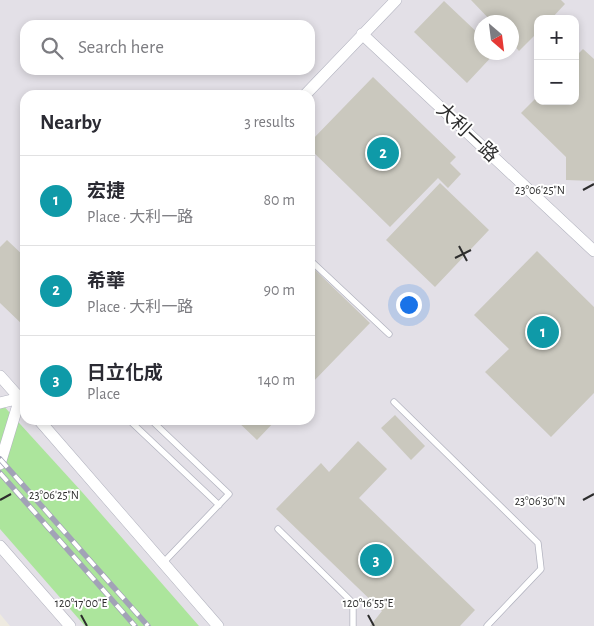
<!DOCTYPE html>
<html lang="en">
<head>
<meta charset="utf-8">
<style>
	:root { --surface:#fff; --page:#f7f7f7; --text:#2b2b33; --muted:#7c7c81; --line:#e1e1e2; --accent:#b45309 }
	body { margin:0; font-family:"Alegreya Sans","Noto Sans TC",sans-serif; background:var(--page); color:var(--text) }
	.controls { position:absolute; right:15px; top:15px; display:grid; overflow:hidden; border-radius:10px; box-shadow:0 2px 8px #0003 }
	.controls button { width:45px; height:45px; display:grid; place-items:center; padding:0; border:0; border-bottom:1px solid var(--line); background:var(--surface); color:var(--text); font:25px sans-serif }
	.compass { position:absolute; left:474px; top:15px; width:45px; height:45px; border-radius:50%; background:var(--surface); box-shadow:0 2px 8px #0003; rotate:152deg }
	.you { position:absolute; left:408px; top:304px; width:18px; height:18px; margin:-12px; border:4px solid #fff; border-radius:50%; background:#1a73e8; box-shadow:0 0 0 8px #1a73e833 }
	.badge { display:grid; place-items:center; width:32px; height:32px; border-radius:50%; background:var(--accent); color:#fff; font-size:16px; font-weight:700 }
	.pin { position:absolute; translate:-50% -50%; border:2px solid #fff; box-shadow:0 1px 5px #0006 }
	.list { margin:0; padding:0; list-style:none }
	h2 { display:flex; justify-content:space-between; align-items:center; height:65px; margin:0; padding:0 20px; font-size:21px }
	h2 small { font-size:16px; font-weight:400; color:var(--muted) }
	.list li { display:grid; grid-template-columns:32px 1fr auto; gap:15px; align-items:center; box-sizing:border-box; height:90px; padding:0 20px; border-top:1px solid var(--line) }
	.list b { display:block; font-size:19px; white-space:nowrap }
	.list p { margin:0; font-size:16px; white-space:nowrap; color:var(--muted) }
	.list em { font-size:16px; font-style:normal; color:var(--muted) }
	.icon { flex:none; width:28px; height:28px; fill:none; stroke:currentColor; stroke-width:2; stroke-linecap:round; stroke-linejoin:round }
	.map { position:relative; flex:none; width:594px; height:626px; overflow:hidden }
	.search { position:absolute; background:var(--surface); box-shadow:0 2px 8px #0003; left:20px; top:20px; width:295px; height:55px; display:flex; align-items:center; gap:12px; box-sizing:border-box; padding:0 18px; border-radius:15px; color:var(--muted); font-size:19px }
	.panel { position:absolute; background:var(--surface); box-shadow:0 2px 8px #0003; left:20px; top:90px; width:295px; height:335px; border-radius:15px }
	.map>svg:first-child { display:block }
</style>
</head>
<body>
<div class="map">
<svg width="594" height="626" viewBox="0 0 594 626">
	<rect width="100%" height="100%" fill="#eeeae0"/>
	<path fill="#e3e0e7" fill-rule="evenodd" d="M0,0H594V626H10L0,614ZM538,19H575V101H538ZM482,22H512V52H482ZM25,25H310V70H25ZM25,95H310V420H25Z"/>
	<path fill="#ace59c" d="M0,402L82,492L199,626H85L0,529Z"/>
	<path fill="#cac8be" d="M471,0H561L565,4L551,19H538V32L519,51L512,43V22H492Z
		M444,1L482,37V52H496L467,83L414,32Z
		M583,49L594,59V181L566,180V157L521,113L538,96V101H575V57Z
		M373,77L456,157L450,163L461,174L448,188L438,178L390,227L310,149V142Z
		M440,183L489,230L435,287L386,240Z
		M7,240L25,257V327L0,303V247Z
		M537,251L594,307V393L551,437L485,372L509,349L474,315Z
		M310,265L370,323L310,385Z
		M395,415L425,446L411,460L381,428Z
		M236,420H276L257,440Z
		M358,441L387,469L359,498L475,610L460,626H370L382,611L276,509L321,463L329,472Z"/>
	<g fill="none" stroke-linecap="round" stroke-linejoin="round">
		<g stroke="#b3b4c0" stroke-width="7">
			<path id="service" d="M310,260L389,334
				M394,402L538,543L541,569L487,626
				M129,420L219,505
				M151,420L229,494L163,563
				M278,529L353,603V626"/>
		</g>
		<g stroke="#b3b4c0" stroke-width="12">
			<path id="minor" d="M362,34L594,251
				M305,95L396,0
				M0,376L24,403
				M0,403L20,398
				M39,420L218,626
				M0,464L20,398L25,392
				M0,546L70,626"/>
		</g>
		<use href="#service" stroke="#fff" stroke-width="5.5"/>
		<use href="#minor" stroke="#fff" stroke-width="11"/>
		<g stroke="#a2a2b7" stroke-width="5.5">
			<path id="rail" d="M0,459L148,626
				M0,473L135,626"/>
		</g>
		<use href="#rail" stroke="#fff" stroke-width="4" stroke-dasharray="11" stroke-linecap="butt"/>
	</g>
	<path fill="none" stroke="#2d2d2d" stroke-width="2" d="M583,190L594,184M459,246L467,261M455,258L471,250M0,500L11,494M583,500L594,494M81,615L87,626M368,615L374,626"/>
	<g text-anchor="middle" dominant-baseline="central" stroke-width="4" stroke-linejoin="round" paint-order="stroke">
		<g font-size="19" fill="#2d2d2d" stroke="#fff">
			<text transform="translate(467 133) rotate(43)">大利一路</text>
		</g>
	</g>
	<g font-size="12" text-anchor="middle" fill="#2d2d2d" stroke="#fff" stroke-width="4" stroke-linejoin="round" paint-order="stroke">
		<text x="540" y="194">23°06'25"N</text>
		<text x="54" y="499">23°06'25"N</text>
		<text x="540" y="505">23°06'30"N</text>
		<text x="81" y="607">120°17'00"E</text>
		<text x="368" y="607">120°16'55"E</text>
	</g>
</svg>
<div class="controls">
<button>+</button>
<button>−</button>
</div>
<svg class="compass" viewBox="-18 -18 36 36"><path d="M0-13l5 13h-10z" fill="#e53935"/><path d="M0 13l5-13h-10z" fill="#7c7c81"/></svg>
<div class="you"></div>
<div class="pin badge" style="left:543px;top:332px;background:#0f9aa8">1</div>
<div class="pin badge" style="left:383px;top:153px;background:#0f9aa8">2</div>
<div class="pin badge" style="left:376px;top:560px;background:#0f9aa8">3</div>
<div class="search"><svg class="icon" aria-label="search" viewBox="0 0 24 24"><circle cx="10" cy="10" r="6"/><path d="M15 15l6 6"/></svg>Search here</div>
<section class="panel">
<h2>Nearby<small>3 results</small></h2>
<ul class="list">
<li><span class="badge" style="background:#0f9aa8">1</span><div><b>宏捷</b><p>Place · 大利一路</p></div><em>80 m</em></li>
<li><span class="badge" style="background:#0f9aa8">2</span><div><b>希華</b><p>Place · 大利一路</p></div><em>90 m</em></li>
<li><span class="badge" style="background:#0f9aa8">3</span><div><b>日立化成</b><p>Place</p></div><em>140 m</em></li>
</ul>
</section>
</div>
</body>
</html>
